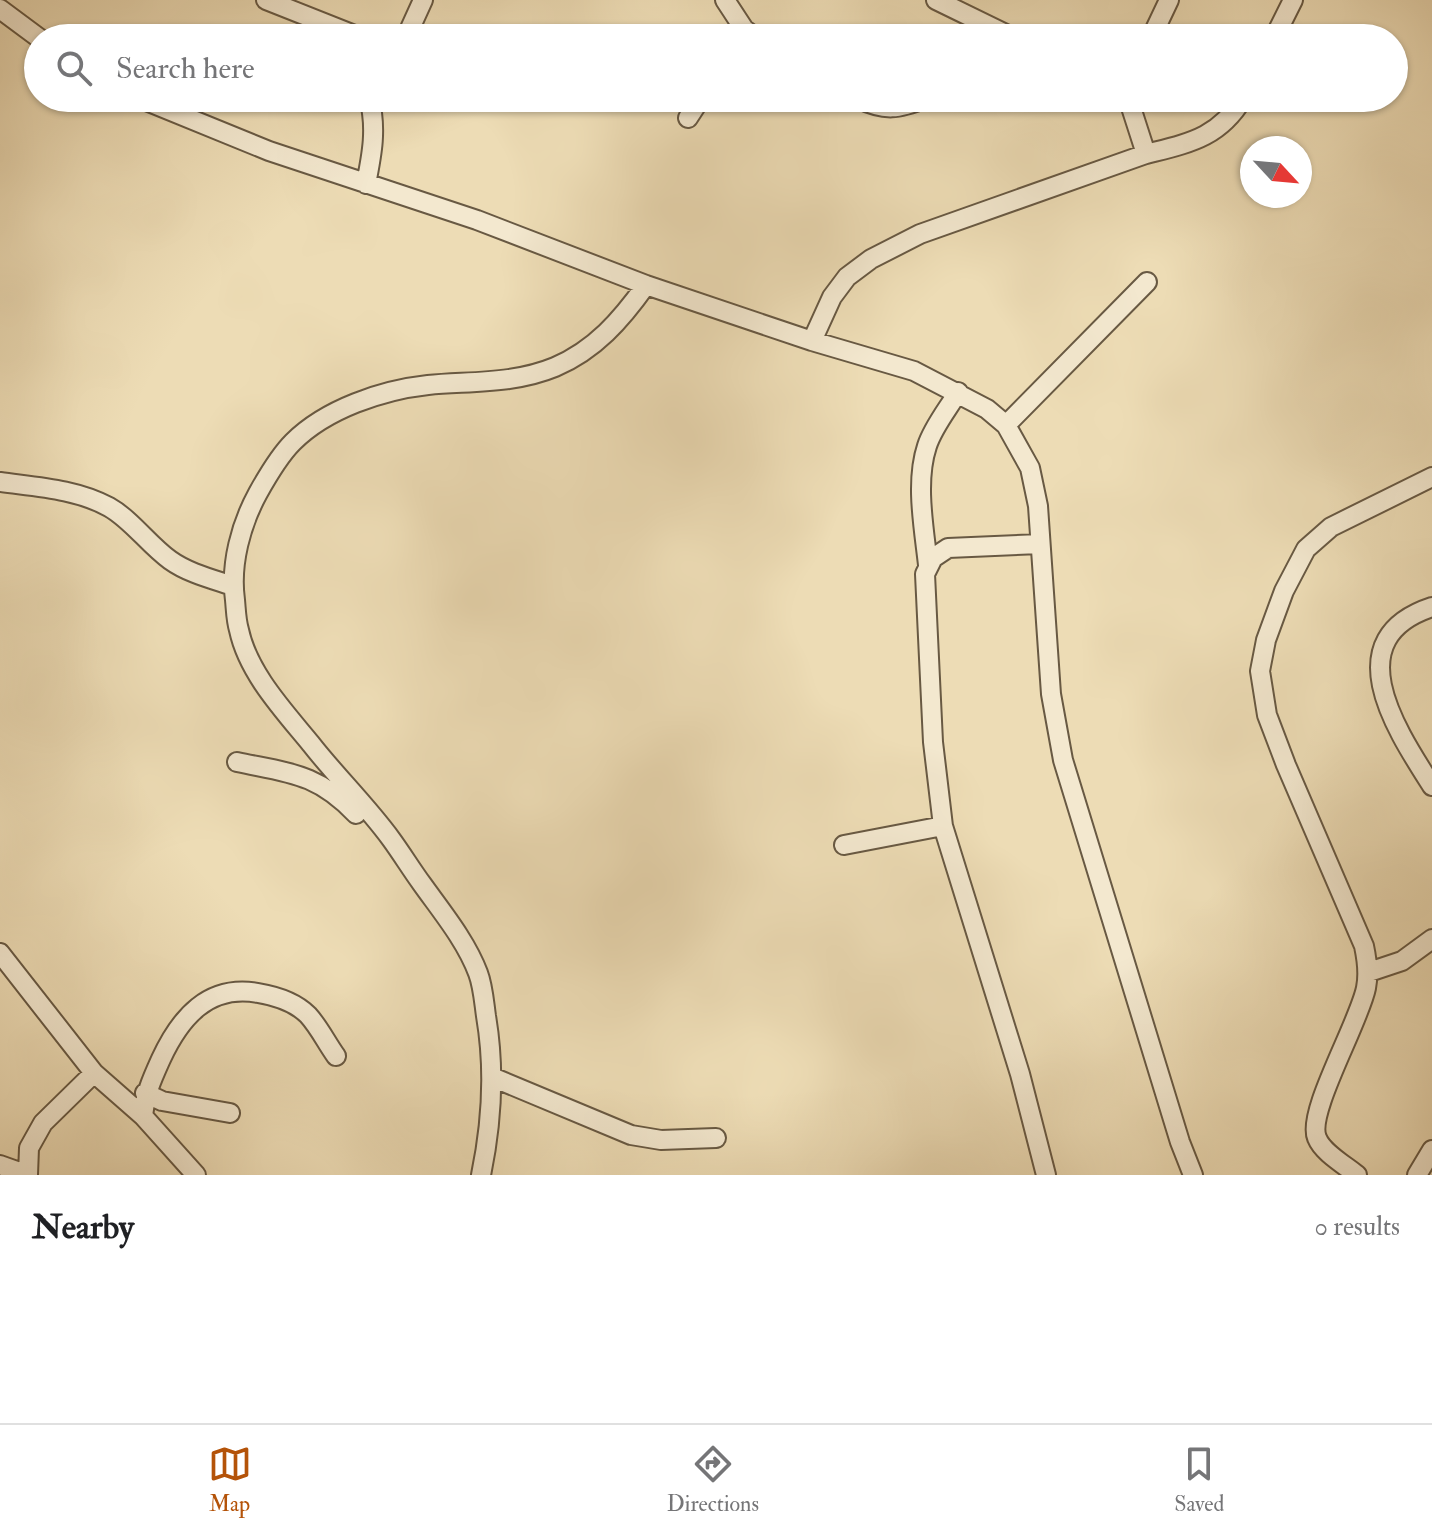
<!DOCTYPE html>
<html lang="en">
<head>
<meta charset="utf-8">
<style>
	:root { --surface:#fff; --page:#f6f6f6; --text:#202124; --muted:#757577; --line:#e0e0e0; --accent:#b45309 }
	body { margin:0; font-family:"IM FELL Double Pica",serif; background:var(--page); color:var(--text) }
	.compass { position:absolute; left:1240px; top:136px; width:72px; height:72px; border-radius:50%; background:var(--surface); box-shadow:0 2px 6px #0004; rotate:116deg }
	.list { margin:0; padding:0; list-style:none }
	h2 { display:flex; justify-content:space-between; align-items:center; height:104px; margin:0; padding:0 32px; font-size:34px }
	h2 small { font-size:26px; font-weight:400; color:var(--muted) }
	.icon { flex:none; width:44px; height:44px; fill:none; stroke:currentColor; stroke-width:2; stroke-linecap:round; stroke-linejoin:round }
	.map { position:relative; flex:none; width:1432px; height:1175px; overflow:hidden }
	.search { position:absolute; background:var(--surface); box-shadow:0 2px 6px #0004; left:24px; right:24px; top:24px; height:88px; display:flex; align-items:center; gap:20px; box-sizing:border-box; padding:0 28px; border-radius:44px; color:var(--muted); font-size:30px }
	.sheet { height:248px; background:var(--surface) }
	nav { display:flex; justify-content:space-around; align-items:center; box-sizing:border-box; height:112px; border-top:2px solid var(--line); background:var(--surface); font-size:22px; color:var(--muted) }
	nav a { display:grid; justify-items:center; gap:4px }
	nav .on { color:var(--accent) }
	.map>svg:first-child { display:block }
</style>
</head>
<body>
<div class="map">
<svg width="1432" height="1175" viewBox="0 0 1432 1175">
	<rect width="100%" height="100%" fill="#eddcb5"/>
	<filter id="stains"><feTurbulence type="fractalNoise" baseFrequency=".0025" numOctaves="4"/><feColorMatrix values="0 0 0 0 .2 0 0 0 0 .09 0 0 0 0 .02 0 0 0 .5 -.17"/></filter>
	<radialGradient id="worn" r=".72"><stop offset=".6" stop-color="#630" stop-opacity="0"/><stop offset="1" stop-color="#630" stop-opacity=".3"/></radialGradient>
	<g fill="none" stroke-linecap="round" stroke-linejoin="round">
		<g stroke="#685943" stroke-width="22">
			<path id="minor" d="M266,0L362,38
				M725,0L744,29L756,38
				M936,0L1014,38
				M0,9L39,38
				M402,38L408,33L423,0
				M1151,38L1169,0
				M1274,38L1293,0
				M139,98L269,151L477,220L646,285L812,341L914,371L987,409L1006,425L1030,468L1038,506L1051,694L1063,760L1180,1142L1193,1175
				M857,98C886,112 898,109 927,98
				M1128,98L1146,154
				M688,118L701,98
				M366,184C372,154 377,128 369,98
				M812,341L832,297L847,277L871,259L920,234L1146,154C1189,143 1219,138 1243,98
				M1006,425L1147,282
				M0,482C36,487 76,489 109,507C132,520 148,544 170,560C188,573 212,579 233,586
				M1040,544L948,548L933,558L925,574L933,742L943,826L1020,1074L1046,1175
				M928,565C924,528 915,482 927,446C933,427 948,409 958,392
				M1432,607C1335,639 1397,731 1432,786
				M237,762C289,773 317,773 356,814
				M844,845L943,826
				M0,953L94,1073L143,1116L196,1175
				M1369,972L1402,961L1432,939
				M492,1077L631,1135L661,1140L716,1138
				M145,1093L162,1101L230,1113
				M143,1116C145,1094 152,1079 161,1059C180,1018 208,984 258,993C276,996 295,1002 308,1015C319,1027 326,1042 336,1056
				M0,1165L28,1175L29,1148L43,1123L94,1073
				M481,1175C492,1122 495,1069 486,1016C484,1002 483,986 478,973C466,941 442,912 422,884C411,869 402,854 391,839C367,806 336,776 311,744C284,711 248,673 239,630C236,620 236,610 235,600C230,564 241,524 258,493C268,475 279,456 293,442C326,409 382,390 428,385C471,381 514,384 555,367C595,350 621,320 646,285
				M1357,1175C1345,1165 1323,1153 1317,1138C1306,1113 1359,1023 1366,988C1369,973 1367,960 1364,946L1286,765L1267,715L1260,671L1266,640L1284,591L1306,549L1331,527L1432,477
				M1417,1175L1432,1150"/>
		</g>
		<use href="#minor" stroke="#f3e8cf" stroke-width="18"/>
	</g>
	<rect width="100%" height="100%" filter="url(#stains)"/>
	<rect width="100%" height="100%" fill="url(#worn)"/>
</svg>
<svg class="compass" viewBox="-18 -18 36 36"><path d="M0-13l5 13h-10z" fill="#e53935"/><path d="M0 13l5-13h-10z" fill="#757577"/></svg>
<div class="search"><svg class="icon" aria-label="search" viewBox="0 0 24 24"><circle cx="10" cy="10" r="6"/><path d="M15 15l6 6"/></svg>Search here</div>
</div>
<section class="sheet">
<h2>Nearby<small>0 results</small></h2>
<ul class="list">
</ul>
</section>
<nav>
<a class="on"><svg class="icon" aria-label="map" viewBox="0 0 24 24"><path d="M3 6l6-2 6 2 6-2v14l-6 2-6-2-6 2zM9 4v14M15 6v14"/></svg>Map</a>
<a><svg class="icon" aria-label="directions" viewBox="0 0 24 24"><path d="M12 3l9 9-9 9-9-9zM9 14v-3h6M13 9l2 2-2 2"/></svg>Directions</a>
<a><svg class="icon" aria-label="saved" viewBox="0 0 24 24"><path d="M7 4h10v16l-5-4-5 4z"/></svg>Saved</a>
</nav>
</body>
</html>
